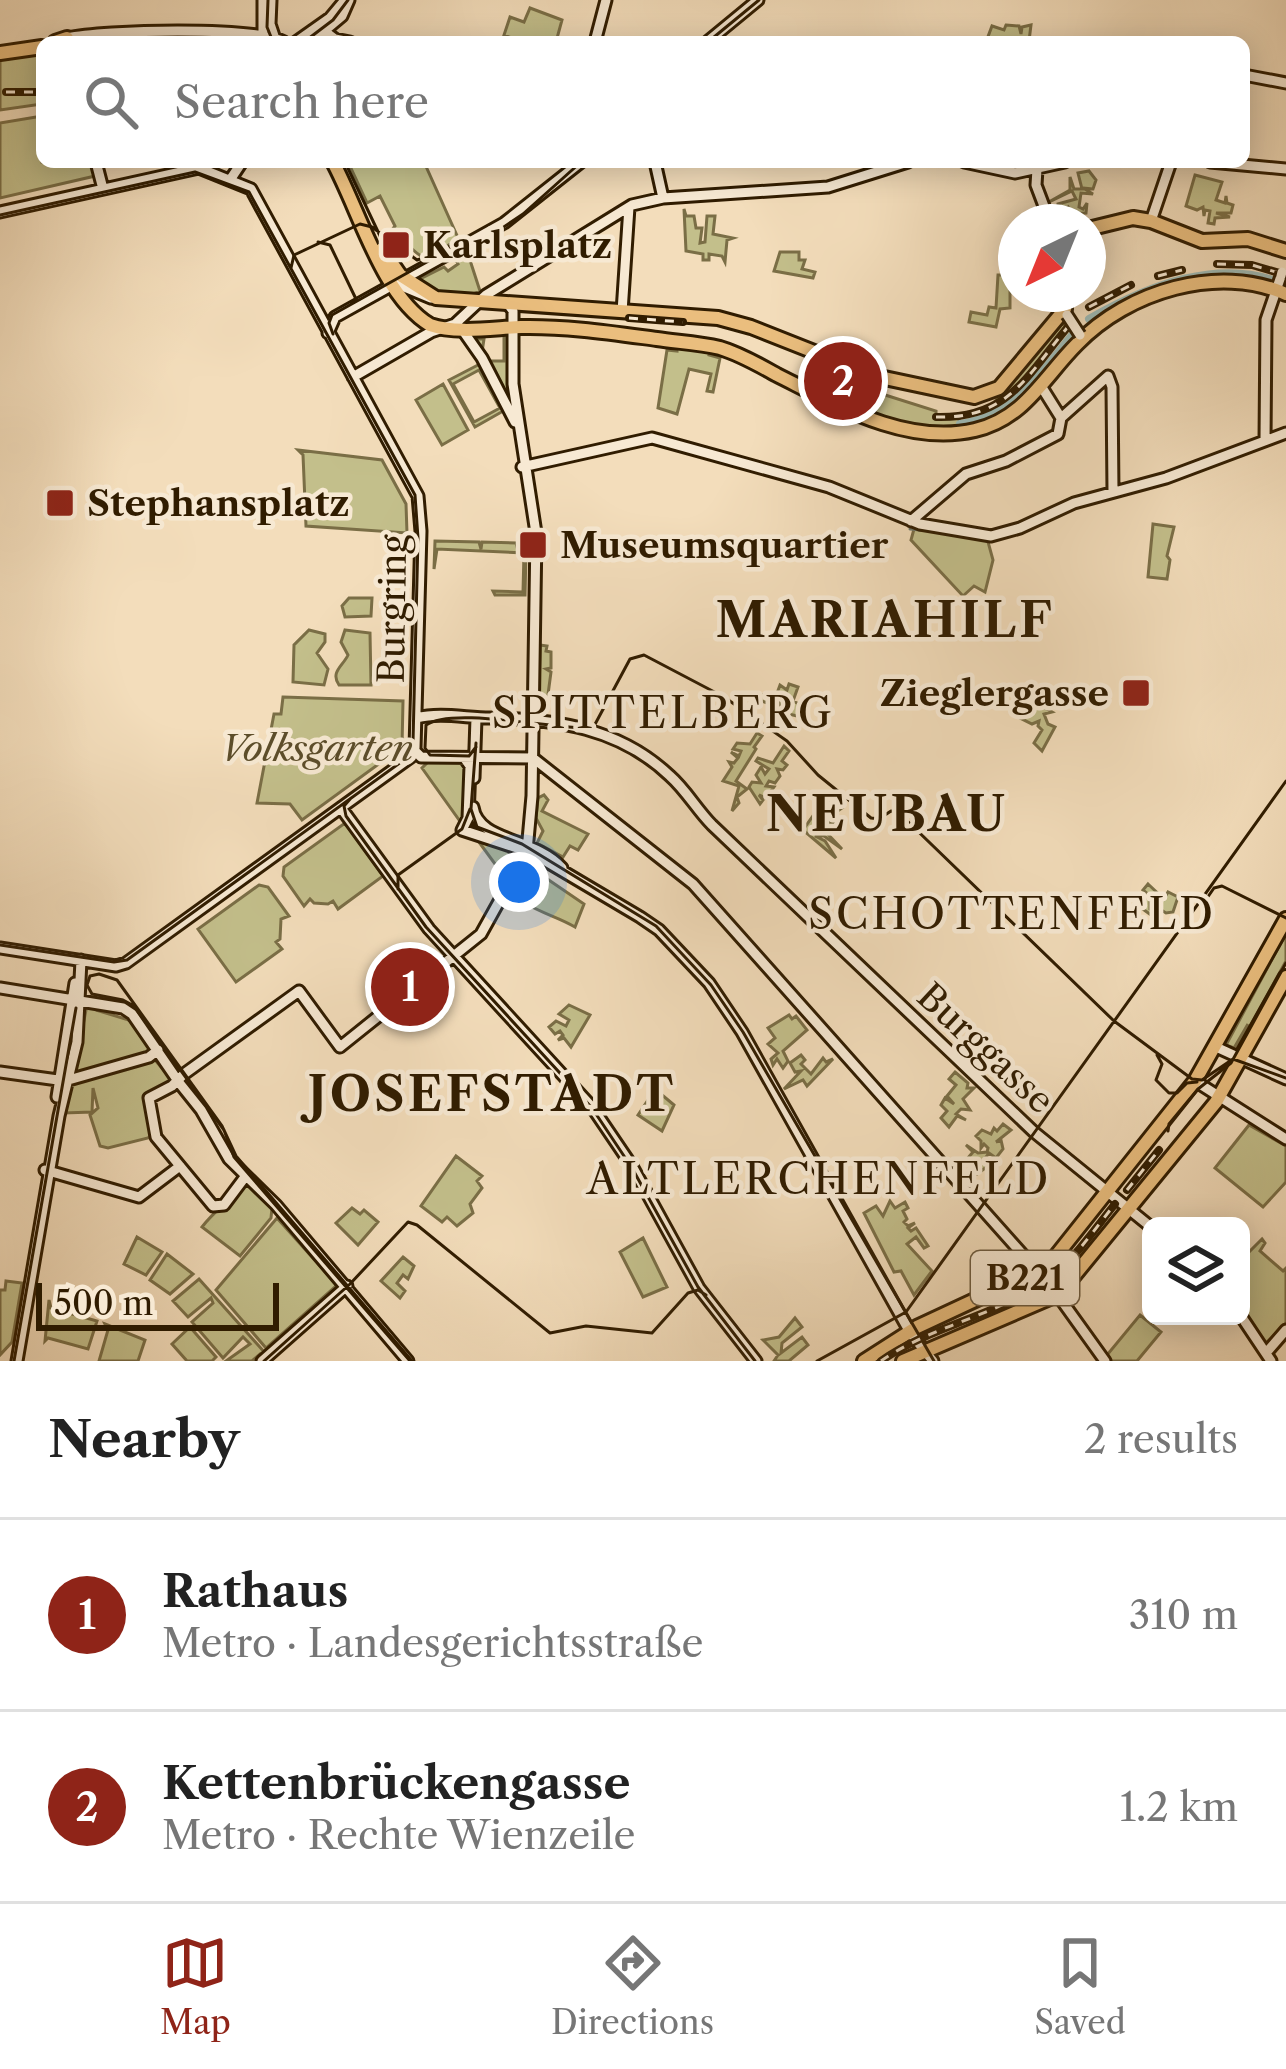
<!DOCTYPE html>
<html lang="en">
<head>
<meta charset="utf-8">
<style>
	:root { --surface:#fff; --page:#f6f6f6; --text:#222; --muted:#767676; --line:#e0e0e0; --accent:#8f2418 }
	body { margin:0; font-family:"Libre Caslon Text",serif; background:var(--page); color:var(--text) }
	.controls { position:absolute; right:36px; bottom:36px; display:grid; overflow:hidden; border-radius:18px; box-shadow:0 6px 30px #0003 }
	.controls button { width:108px; height:108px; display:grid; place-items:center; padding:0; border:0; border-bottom:3px solid var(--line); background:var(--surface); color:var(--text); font:60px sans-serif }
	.compass { position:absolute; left:998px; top:204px; width:108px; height:108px; border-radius:50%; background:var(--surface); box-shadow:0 6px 30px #0003; rotate:223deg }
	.scale { position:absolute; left:36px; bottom:30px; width:243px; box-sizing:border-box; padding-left:12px; border:6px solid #301c00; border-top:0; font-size:33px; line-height:42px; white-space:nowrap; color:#301c00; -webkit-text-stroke:9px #f7e9d3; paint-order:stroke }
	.you { position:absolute; left:519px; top:882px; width:42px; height:42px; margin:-30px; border:9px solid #fff; border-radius:50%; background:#1a73e8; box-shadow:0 0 0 18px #1a73e833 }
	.badge { display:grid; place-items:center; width:78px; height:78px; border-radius:50%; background:var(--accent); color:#fff; font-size:39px; font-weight:700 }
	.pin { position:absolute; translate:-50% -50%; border:6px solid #fff; box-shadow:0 3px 12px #0006 }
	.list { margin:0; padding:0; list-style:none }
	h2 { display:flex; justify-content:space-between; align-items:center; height:156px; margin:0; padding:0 48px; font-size:51px }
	h2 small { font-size:39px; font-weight:400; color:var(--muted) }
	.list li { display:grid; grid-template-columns:78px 1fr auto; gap:36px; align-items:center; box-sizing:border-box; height:192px; padding:0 48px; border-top:3px solid var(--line) }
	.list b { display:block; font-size:45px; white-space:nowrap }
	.list p { margin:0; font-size:39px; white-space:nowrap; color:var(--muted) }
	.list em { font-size:39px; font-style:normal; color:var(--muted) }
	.icon { flex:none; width:66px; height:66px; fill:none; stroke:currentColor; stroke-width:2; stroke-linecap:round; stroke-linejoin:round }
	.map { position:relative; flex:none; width:1286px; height:1361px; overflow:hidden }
	.search { position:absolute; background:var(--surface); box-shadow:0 6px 30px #0003; left:36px; right:36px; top:36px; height:132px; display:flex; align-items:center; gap:30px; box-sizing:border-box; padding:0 42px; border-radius:18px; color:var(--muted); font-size:45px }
	.sheet { height:540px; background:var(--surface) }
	nav { display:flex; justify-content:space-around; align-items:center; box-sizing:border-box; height:168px; border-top:3px solid var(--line); background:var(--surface); font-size:33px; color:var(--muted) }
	nav a { display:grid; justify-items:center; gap:6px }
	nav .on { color:var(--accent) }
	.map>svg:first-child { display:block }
</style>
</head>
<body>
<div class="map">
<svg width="1286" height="1361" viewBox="0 0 1286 1361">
	<rect width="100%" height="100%" fill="#f3ddbb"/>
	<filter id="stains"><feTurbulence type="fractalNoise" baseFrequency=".00167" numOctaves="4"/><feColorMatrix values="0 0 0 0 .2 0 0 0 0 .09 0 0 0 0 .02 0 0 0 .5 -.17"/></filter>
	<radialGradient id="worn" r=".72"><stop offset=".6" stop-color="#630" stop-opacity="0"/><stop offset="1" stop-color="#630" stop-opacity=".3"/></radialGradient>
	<path fill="#c3bf8b" stroke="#7a6e46" stroke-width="3" fill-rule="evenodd" d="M530,8L562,20L556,42H522L504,35L510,17L524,22Z
		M1006,25L1019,26L1021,34L1022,27L1031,25L1029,41L986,42L992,26L1004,30Z
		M42,53V104L0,110V59Z
		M42,116V162H92L95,176L0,198V123Z
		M348,162H424L459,240L423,257C412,252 406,240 391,231L395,226L380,196L367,203Z
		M1089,171L1096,180L1093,189L1083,188L1093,194L1081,193L1079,207L1083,209L1087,203L1086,213L1070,214L1068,207L1058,213V204L1076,199L1072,191L1047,203L1070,190V177L1074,189H1082L1078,173Z
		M1195,175L1222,182L1216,200L1225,203L1226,196L1227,203L1233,205L1231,213H1216L1230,217L1215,218L1214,224L1208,223L1210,211L1205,210L1204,216L1203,207L1197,210L1186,206Z
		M684,209L686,216H694L696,228H702L700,243L705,242L707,216H715L713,234L733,238L727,240L725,262L722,256L709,254V260H703V254L686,251Z
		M780,252H799V260H805L802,269L815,272L813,278L774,271Z
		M468,254L480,291C459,301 434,293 416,281L444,267L448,271L458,264L456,260Z
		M1016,271V279L1010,285V308L1000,309L996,327L969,322L971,312L987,315L989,307L996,308L998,275H1014Z
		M1060,321L1066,327L1020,383L993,404Z
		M504,334H511L509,400L473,339H484L482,352L487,361H504Z
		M677,346L710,350L709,355L720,358L713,392L707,391L711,374L689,369L677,414L658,408L667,350L677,351Z
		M480,364L505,410L475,427L449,380ZM479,370L500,408L474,422L453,384Z
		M443,384L468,430L442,445L416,400Z
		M882,394L936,411V419L959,418L960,429L923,430L871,415Z
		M298,450L382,460L406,504L407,533L306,526L303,455Z
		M1153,524L1174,527L1167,556L1170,560L1167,579L1148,577Z
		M914,529L987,538L993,560L985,592L974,586L963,596L911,540Z
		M435,541L479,542L481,549L482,542L516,543L518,551L526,552L525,595H495L493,591L523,592L524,553L437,549L434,569Z
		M349,598H372L371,616L345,617L342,606Z
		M309,630L325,634V642L317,653L328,669L324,685L293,682L294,645Z
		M345,630L370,633L371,685H339C330,672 343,666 348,655L341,642Z
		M540,645L547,646L546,651L551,652V668L546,669L551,672L547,702L539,701Z
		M789,684L798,687L793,701L801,705L797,716L780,712L779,702L773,705L756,699L758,694L776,696L780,685L787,690Z
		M1037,692L1049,697L1045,708L1052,712L1044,714L1048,724L1055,727L1042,751L1034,743L1042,730L1038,726L1039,721L1032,724L1014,715L1027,716Z
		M283,697L403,701L402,747L302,820L290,804L257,803L274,714H281Z
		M757,733L762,736L754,747L756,749L736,781L747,789L737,797L739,803L732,811L739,786L723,781L732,767L729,762L734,763L738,758L731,752L739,756L741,751L733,749L737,743L750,744Z
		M784,746L789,751L782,761L787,765L783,770L777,769L780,776L775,783L769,781L766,786L774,787L766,798L759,795L763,800L760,804L749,787L752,782L761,783L756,775L761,767L765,774L769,769L756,761L758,758L773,763Z
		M430,760H461L467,765V818L462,824L422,768Z
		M544,795L548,800L542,811L588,834L578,850L570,846L563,857L537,843L543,831L536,818L538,798Z
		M827,796L832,797L828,803L842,808L832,815L836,819L832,824L825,820L820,826L842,849L824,836H815L825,841L836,858L803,830Z
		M345,823L383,876L338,909L333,901L328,904L314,903L310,899L304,906L283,876L284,867Z
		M476,838L510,850L505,872L517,856L506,879Z
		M541,867L540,874L584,904L575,927C558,917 543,914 525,903Z
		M1148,884L1164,899L1168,892L1178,897L1173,912L1166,913L1150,903V909L1155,911L1151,915L1136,904L1137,896L1143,901L1149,895L1143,890Z
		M259,885L268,887L289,916L281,919L280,939L276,942L282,949L236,982L198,929Z
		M1282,932L1286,934V961L1240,1045L1237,1048L1248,1024L1234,1048L1226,1045L1284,937L1254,988Z
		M87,1005L124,1013L96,1010L132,1021L150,1047L149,1055L73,1076Z
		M569,1005L590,1015L571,1047L564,1038L558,1040L563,1035L560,1031L555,1034L549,1027L556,1021L566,1026L569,1020L559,1014Z
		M789,1015L792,1019L796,1016L807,1030L783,1051L788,1061L783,1068L777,1059L773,1065L771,1059L778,1053L768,1044L775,1038L768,1028Z
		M801,1055L805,1060L801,1064L811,1074L823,1058L826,1062L833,1059L807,1086L803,1080L784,1089L801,1071L795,1072L790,1063Z
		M155,1060L173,1081L149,1095L152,1134L148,1138L108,1148L100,1146L90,1115L98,1108L93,1088L92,1112L64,1113L71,1084L76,1081Z
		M955,1072L968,1083L967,1088H974L963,1099L970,1110L961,1109L956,1114L966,1120L957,1116L949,1127L941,1118L947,1111L941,1105L945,1098L954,1104L947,1096L956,1085L949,1079Z
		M652,1094H661L674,1105L662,1131L638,1115Z
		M1003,1124L1011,1130L996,1142L1001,1140L1003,1149L996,1158L989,1153L986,1157L992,1163L977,1174L971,1169L978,1161L967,1159L973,1152L966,1145L978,1153L987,1152L988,1148L984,1144L981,1148V1141L976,1136L982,1130L991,1134L994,1128L997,1131Z
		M1249,1125L1286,1146V1182L1263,1207L1215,1168Z
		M456,1156L482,1176L477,1181L482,1188L470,1204L473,1213L457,1226L447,1217L442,1222L421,1206Z
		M245,1182L272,1208L271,1218L240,1256L202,1227C215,1210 231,1200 245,1182Z
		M890,1201L895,1208L905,1202L908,1208L903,1211L907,1219L904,1222L908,1226L915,1223L908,1228L911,1231L916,1228L928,1246L924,1248L916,1237L907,1244L932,1271L914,1295L901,1271L894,1272L864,1213L876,1206L883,1216Z
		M352,1208L360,1214L364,1210L378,1222L358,1245L336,1223Z
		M277,1218L337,1285L266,1348L216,1290Z
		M137,1237L162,1252L146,1275L124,1264Z
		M643,1238L667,1287L643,1297L620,1252Z
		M1262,1239L1265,1243L1260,1251L1283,1271L1286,1268V1323L1265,1344L1241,1308V1253H1248Z
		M167,1254L193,1274L170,1294L150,1280Z
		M403,1257L414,1266L408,1279L403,1275L397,1283L405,1291L400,1298L381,1281Z
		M199,1279L266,1354L263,1357L260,1354L252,1361H226L250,1344L243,1337L223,1358L192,1322L213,1303L211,1298L188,1317L173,1301Z
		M6,1281L22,1283L12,1342L0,1355V1290H5Z
		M49,1300L51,1308L97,1321L88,1349L48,1338L45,1341Z
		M1140,1315L1161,1332L1137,1361H1111L1107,1355Z
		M795,1318L802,1327L782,1343L781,1353L802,1337L808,1345L789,1361H774L778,1355L763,1340L779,1337Z
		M105,1324L145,1340L138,1361H99L108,1330Z
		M190,1327L216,1357L212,1361H187L172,1344Z"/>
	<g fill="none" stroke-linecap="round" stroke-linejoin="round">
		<path stroke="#717b6e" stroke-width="3" d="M910,529L920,530"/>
		<path stroke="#9dbbb7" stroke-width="8" d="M1089,319C1147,286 1220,256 1286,285
			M960,424C1015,416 1039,374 1073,334"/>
		<g stroke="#301c00" stroke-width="15">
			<path id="secondary" d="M271,0L270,24L274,36
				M323,30L335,39L350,42
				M263,36V0
				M67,38C104,30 253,26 284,42
				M296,42L330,18L345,0
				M311,42L342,16L349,0
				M595,42L606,0
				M707,42L758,0
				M1244,75L1286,83
				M96,162L103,189
				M655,162L663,198
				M964,162L1015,173L1065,162
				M1210,162L1286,169
				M1037,169L1036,185L1050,222
				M230,180L242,162
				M0,212L199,168L251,189L418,496L421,531L415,748L411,757L126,963L116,966L0,948
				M1151,221L1171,162
				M395,283L431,298
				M622,312L629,207
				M461,328L482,358L515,422
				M328,333L335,317L504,223L581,162
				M353,377L431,332L455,324L486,295L632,205L663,198L828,187L908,162
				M1061,418L1108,376L1112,387L1113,492
				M1265,440L1266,320L1281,276
				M522,467L652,438L829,487L920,524L991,536L1020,528L1074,503L1166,478L1286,433
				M911,521L966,474L1006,461L1058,434L1061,418L1041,386
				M417,718C439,712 467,718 490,718C556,719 620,728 670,776C686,790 697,810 712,825L1034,1132L1151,1227
				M415,751L421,757L533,758L693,884L1041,1275
				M465,759L470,766L468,818L462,830L532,853L640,917L659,930L709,983L742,1032L911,1334L933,1361
				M474,778L476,718
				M473,807C478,842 534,837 562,868
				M341,808L429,929L592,1107L632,1166L699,1288L756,1361
				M0,988L123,1008L132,1014L178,1081
				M1216,1047L1286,1079
				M0,1072L65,1081L149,1057L158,1050
				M177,1080L201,1110L229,1159L276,1205L408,1361
				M1195,1081L1286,1139
				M57,1097L75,983
				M45,1170L139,1197L180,1166
				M245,1177L224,1205L213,1206L156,1137L149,1098L172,1086L184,1074L299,991L340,1047L481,934L527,851L532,796L536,533L513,384V311L508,304
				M1049,1283L1105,1361
				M1241,1316L1271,1361
				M1266,1353L1286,1330
				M17,1361L59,1116L77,1042L81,960
				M262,1361L347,1286"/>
		</g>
		<g stroke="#301c00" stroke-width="18">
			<path id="primary" d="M55,42L67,38L68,42
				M0,53L42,47
				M333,162C360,212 382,296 430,325C457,334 493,328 521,327C566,326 612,333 657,339C677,342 699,343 720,348C740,354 759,365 777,375C837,405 906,446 975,430C1024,419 1044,377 1077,344C1128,291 1218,264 1286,294
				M1088,229L1133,218L1151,221L1202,241L1248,239L1286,251
				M382,249L400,275L436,298L718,318L751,327L875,376L974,397L999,388L1065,309L1062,294
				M864,1361L917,1327L1048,1266L1195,1081L1286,919
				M903,1361L1059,1294L1216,1102L1286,977"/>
		</g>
		<use href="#secondary" stroke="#f7e9d3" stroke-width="9"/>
		<use href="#primary" stroke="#eabe7e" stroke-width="12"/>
		<path stroke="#301c00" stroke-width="3" d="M268,0L267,27L273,42
			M304,42L333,20L348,0
			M708,42L759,0
			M345,162L381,238
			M0,215L195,172L249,192L415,495L418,538L413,742L408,757L127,960L114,962L0,945
			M318,242L330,245L356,299L351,304
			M291,268L294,255L360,224L372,227L417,260L489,237L523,214L581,162
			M333,334L329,323L332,315L434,258
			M476,743L471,809L477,827L522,844L656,926L711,985L743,1032L934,1361
			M476,747L469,756L430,755L425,748L426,725C453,706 556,730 593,728L630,659L644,655L724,697L787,741L818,775L871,818L879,819L891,811L899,813L1114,1021L1192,1079L1202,1080L1233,1059L1286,1078
			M351,798L344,806L346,816L426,927L592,1108L632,1168L698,1287L755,1361
			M398,889V875L462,829L470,809
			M1205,901L1214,888L1222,886L1286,918
			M1157,1055L1162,1064L1156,1080L1169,1093H1177L1187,1083L1197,1082
			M1168,1131L1169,1124L1198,1089L1231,1063L1286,963
			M14,1361L76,1008
			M264,1361L350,1284L408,1222L417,1225L550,1333L586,1326L652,1333L688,1293L698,1290L706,1295
			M410,1361L234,1157L224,1130L134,1006L123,1000L92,994L87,985L90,976L99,974L117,980L222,1126L236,1156L412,1361
			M817,1361L906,1312L1286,781"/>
		<g stroke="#301c00" stroke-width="8">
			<path id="rail" d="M6,92H42
				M1217,264L1252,265L1286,275
				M1158,276L1182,270
				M1089,307L1131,285
				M629,318L683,322
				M816,368L876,398
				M936,417C1008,419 1026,377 1067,328
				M1127,1190L1159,1150
				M881,1361C931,1326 995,1316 1044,1282C1073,1262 1093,1231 1115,1204"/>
		</g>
		<use href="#rail" stroke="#f7e9d3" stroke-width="3" stroke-dasharray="9" stroke-linecap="butt"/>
		<g stroke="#301c00" stroke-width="15" stroke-linecap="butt">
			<path id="secondary-bridge" d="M1281,276L1282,272
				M1067,315L1080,335
				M1045,1279L1049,1283"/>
		</g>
		<use href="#secondary-bridge" stroke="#f7e9d3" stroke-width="9"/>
	</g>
	<g fill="#8f2418" stroke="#f7e9d3" stroke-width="4.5">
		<rect x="381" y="230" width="30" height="30" rx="6"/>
		<rect x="45" y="488" width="30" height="30" rx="6"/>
		<rect x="518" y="530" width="30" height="30" rx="6"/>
		<rect x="1121" y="678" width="30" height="30" rx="6"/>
	</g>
	<g text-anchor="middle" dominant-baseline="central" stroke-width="9" stroke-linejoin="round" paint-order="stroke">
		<rect fill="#f7e9d3" stroke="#6c5a3f" stroke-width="3" x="971" y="1251" width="108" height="54" rx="9"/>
		<g font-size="33" font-weight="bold" fill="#301c00">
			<text x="1025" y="1278">B221</text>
		</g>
		<g font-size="36" font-weight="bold" fill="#301c00" stroke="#f7e9d3" text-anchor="start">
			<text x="423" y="245">Karlsplatz</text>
			<text x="87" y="503">Stephansplatz</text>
			<text x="560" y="545">Museumsquartier</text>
			<text x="1109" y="693" text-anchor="end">Zieglergasse</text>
		</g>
		<g font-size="36" fill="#301c00" stroke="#f7e9d3">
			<text transform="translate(392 609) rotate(-89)">Burgring</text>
			<text transform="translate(986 1048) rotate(43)">Burggasse</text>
		</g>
		<g font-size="36" font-style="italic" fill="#5c4d2a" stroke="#f7e9d3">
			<text x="317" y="748">Volksgarten</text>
		</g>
		<g font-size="42" letter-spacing="3" fill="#301c00" stroke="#f7e9d3">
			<text x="663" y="713">SPITTELBERG</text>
			<text x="1012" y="914">SCHOTTENFELD</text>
			<text x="819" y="1179">ALTLERCHENFELD</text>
		</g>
		<g font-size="48" font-weight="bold" letter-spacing="3" fill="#301c00" stroke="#f7e9d3">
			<text x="885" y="619">MARIAHILF</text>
			<text x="887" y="813">NEUBAU</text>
			<text x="492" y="1093">JOSEFSTADT</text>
		</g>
	</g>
	<rect width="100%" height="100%" filter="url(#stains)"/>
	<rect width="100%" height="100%" fill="url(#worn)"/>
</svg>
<div class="controls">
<button><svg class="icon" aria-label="layers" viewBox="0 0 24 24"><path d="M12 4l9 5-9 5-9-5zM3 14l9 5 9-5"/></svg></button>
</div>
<svg class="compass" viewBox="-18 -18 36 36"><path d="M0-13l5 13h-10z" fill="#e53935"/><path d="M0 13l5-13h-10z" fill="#767676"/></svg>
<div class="scale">500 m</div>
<div class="you"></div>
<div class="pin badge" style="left:410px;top:987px">1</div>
<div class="pin badge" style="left:843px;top:381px">2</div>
<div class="search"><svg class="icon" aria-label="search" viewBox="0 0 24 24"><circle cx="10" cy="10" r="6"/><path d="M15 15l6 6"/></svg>Search here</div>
</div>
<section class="sheet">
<h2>Nearby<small>2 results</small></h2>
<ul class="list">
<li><span class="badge">1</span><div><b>Rathaus</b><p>Metro · Landesgerichtsstraße</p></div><em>310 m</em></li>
<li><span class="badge">2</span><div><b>Kettenbrückengasse</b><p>Metro · Rechte Wienzeile</p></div><em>1.2 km</em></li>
</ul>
</section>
<nav>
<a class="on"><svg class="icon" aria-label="map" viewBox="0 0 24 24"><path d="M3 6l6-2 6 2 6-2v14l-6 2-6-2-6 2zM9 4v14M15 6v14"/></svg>Map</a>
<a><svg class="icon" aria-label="directions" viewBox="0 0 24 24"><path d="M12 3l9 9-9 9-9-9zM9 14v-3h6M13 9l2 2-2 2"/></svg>Directions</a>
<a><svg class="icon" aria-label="saved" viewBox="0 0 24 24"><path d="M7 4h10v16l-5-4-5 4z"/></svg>Saved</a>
</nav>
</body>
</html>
